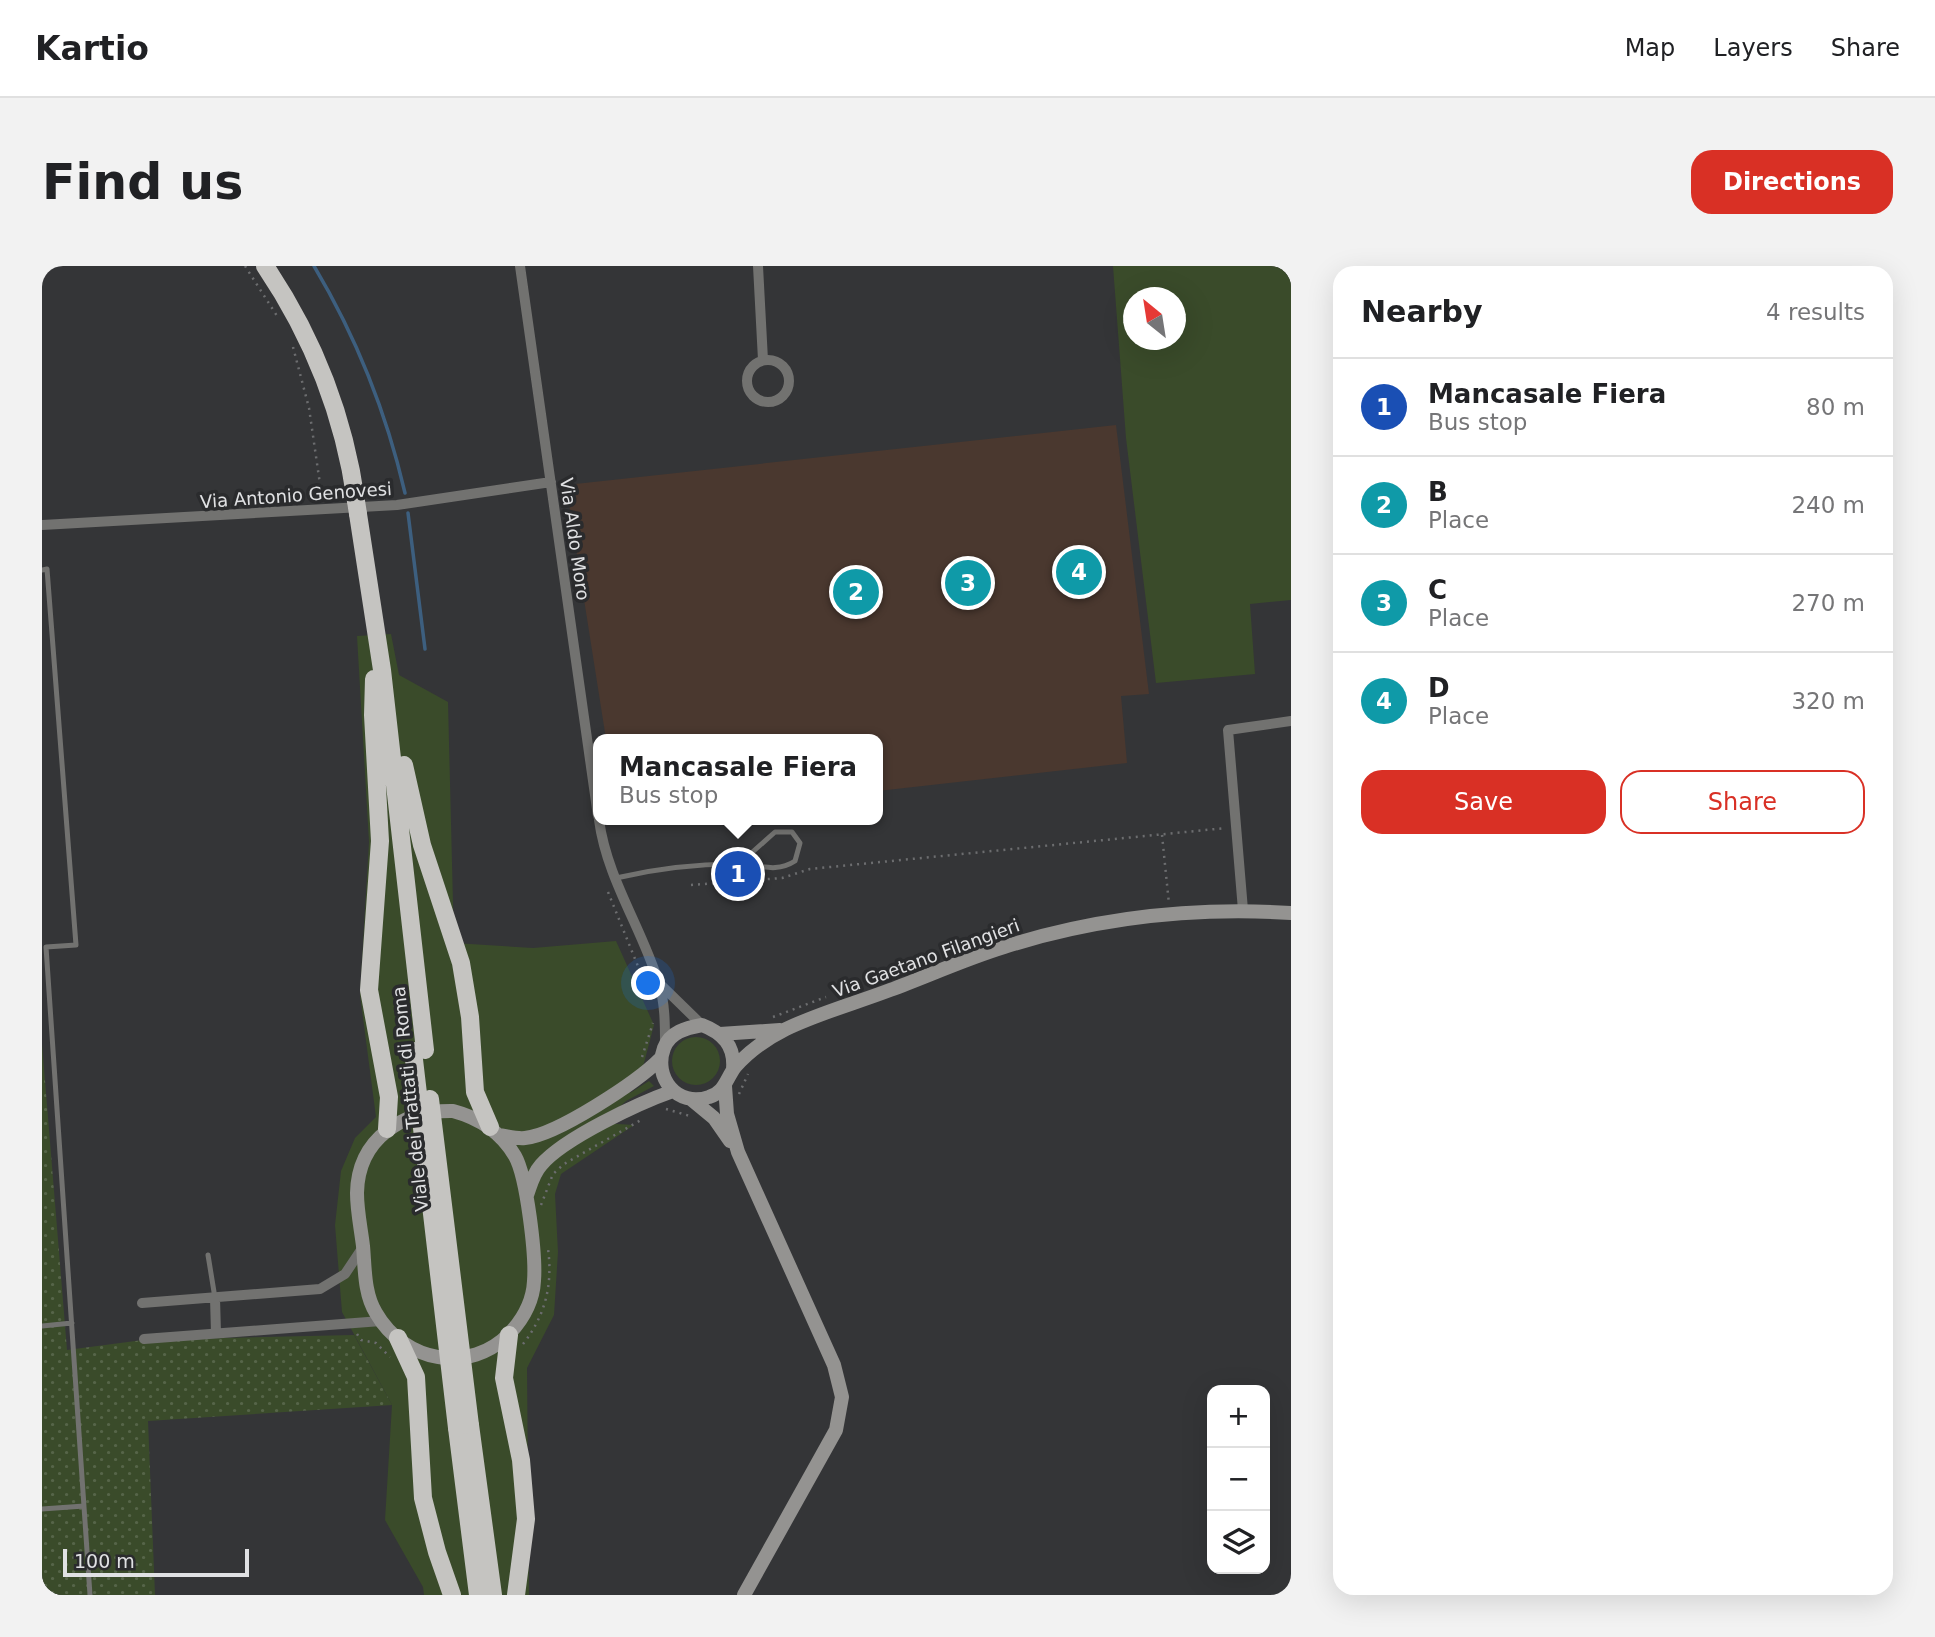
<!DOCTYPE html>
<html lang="en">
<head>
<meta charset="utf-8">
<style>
	:root { --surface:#fff; --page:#f2f2f2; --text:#202124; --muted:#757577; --line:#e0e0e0; --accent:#d93025 }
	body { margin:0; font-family:"DejaVu Sans",sans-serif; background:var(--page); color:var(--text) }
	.controls { position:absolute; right:21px; bottom:21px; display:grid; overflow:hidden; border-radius:14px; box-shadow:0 7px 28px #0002 }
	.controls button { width:63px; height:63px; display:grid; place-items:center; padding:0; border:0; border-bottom:2px solid var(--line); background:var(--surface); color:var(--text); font:35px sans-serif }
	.compass { position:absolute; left:1081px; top:21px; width:63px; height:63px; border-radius:50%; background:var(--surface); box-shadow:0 7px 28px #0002; rotate:330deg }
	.scale { position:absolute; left:21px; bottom:18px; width:186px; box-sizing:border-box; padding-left:7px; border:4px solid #e0e1e3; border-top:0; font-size:19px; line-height:24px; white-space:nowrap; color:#e0e1e3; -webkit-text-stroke:5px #2a2b2d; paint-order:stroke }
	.you { position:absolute; left:607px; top:718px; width:24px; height:24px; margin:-18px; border:5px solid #fff; border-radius:50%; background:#1a73e8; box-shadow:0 0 0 10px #1a73e833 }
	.badge { display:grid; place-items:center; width:46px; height:46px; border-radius:50%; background:var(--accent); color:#fff; font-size:23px; font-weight:700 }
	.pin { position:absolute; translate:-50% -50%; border:4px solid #fff; box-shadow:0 2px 7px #0006 }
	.popup { position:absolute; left:551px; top:468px; width:290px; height:91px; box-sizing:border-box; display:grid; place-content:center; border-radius:14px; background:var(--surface); filter:drop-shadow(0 2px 5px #0005); font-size:23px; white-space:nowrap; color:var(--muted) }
	.popup b { font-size:26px; color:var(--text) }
	.popup::after { content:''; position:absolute; left:50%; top:100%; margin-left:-14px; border:14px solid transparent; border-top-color:var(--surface) }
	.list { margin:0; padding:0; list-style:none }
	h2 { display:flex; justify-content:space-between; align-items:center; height:91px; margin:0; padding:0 28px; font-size:30px }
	h2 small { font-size:23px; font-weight:400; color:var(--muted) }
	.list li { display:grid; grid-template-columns:46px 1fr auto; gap:21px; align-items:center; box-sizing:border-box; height:98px; padding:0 28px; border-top:2px solid var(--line) }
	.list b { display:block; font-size:26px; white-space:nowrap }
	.list p { margin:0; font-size:23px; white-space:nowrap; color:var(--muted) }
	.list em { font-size:23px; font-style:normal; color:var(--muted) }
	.actions { display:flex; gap:14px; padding:21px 28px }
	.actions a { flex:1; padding:16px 0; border:2px solid var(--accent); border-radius:21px; text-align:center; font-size:24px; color:var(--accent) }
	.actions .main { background:var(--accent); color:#fff }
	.icon { flex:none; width:38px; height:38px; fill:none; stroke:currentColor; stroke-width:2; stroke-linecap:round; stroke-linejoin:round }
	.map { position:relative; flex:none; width:1249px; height:1329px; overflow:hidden; border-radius:21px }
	header { display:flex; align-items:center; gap:42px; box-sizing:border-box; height:98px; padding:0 35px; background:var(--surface); border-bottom:2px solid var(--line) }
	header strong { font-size:33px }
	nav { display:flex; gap:38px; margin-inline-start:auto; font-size:24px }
	.intro { display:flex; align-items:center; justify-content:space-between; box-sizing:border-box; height:168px; padding:0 42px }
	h1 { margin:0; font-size:49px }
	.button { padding:18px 32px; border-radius:21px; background:var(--accent); color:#fff; font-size:24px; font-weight:700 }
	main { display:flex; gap:42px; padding:0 42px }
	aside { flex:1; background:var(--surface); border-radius:21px; box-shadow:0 7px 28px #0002 }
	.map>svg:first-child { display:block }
</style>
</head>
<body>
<header>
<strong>Kartio</strong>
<nav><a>Map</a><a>Layers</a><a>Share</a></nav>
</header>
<div class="intro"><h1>Find us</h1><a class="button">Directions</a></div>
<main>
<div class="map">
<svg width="1249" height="1329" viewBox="0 0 1249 1329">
	<defs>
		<pattern id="park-dots" width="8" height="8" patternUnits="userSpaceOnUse" patternTransform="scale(1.75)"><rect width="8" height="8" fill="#3a4b2a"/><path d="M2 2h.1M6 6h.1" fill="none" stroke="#566549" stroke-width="1.8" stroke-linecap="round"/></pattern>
	</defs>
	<rect width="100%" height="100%" fill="#343537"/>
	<path fill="#4a382f" d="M1074,159L1107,428L1079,430L1085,497L836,525V473H564L524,219Z"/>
	<path fill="#3a4b2a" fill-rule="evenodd" d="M1071,0H1249V334L1208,338L1213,408L1114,417L1084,172ZM1092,32H1134V74H1092Z
		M349,368L357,409L406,436L412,677L491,682L574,675L612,759L602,797L588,827L607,815L612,820L584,835L560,857L592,859L519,908L513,928L516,986L512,1049L485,1102L487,1329H382L381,1321L343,1254L350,1139L300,1046L293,959L299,905L313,872L334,851L318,729L327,576L315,370Z
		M630 795a24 24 0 1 1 48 0a24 24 0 1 1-48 0Z"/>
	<path fill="url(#park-dots)" d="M0,778L25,1084L101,1074L312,1069L350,1139L106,1155L113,1329H0Z"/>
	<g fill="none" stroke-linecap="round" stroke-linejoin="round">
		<path stroke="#3d5f7f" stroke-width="3.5" d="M272,0C315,72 344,145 363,227
			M366,247L383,383"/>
		<path stroke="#6c6d6f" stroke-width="2.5" stroke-dasharray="2 5" stroke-linecap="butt" d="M203,0L237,53
			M251,81L267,142L280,232
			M1120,569L1127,638
			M684,605L685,623
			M649,619L740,612L768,603L1184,562
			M566,626L608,730
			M731,751L784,731
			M600,791L611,757
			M697,828L706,808
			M624,843L648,850
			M499,939L511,908L522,898L599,854
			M315,1068L319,1074L334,1077L348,1091
			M481,1078C503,1050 511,1019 506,983"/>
		<path stroke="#727270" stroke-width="5" d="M0,304L5,303L34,679L4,681L48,1329
			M574,612C612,603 655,598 694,598C716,598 733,608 753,595L758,577L750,566H733L697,598
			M166,989L173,1032
			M0,1060L30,1057
			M0,1243L42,1240"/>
		<path stroke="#727270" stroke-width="10" d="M478,0L556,550
			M716,0L721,94
			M705 115a21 21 0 1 1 42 0a21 21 0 1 1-42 0Z
			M0,259L355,239L509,216
			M557,554C565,613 600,662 617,718C623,737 623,758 623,778
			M1201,644L1186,464L1249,455
			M618,718L660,759
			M173,1032L174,1067
			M100,1037L278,1023L303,1008L321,981
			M102,1073L339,1055"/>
		<path stroke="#949391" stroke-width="14" d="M678,768L738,764
			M691,803C693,780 681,767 660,759C644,762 628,766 622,782C611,811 635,842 667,831C683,826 684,813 693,801C706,786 726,772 744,763C777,747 814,737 848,724C886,710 923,693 962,681C1054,652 1153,641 1249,647
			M683,820L685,848L696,886L792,1099L800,1131L794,1164L702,1329
			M649,833L672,852L688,875
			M411,845C437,852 459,866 473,890C485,911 494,990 492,1015C491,1035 481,1053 468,1067C428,1109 362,1096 334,1047C322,1028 323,1002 321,980C319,963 315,945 315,927C316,873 360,844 411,845Z
			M456,869C465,870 474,873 483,872C515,869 595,816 618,793
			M485,929C489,918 491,908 499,899C522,872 597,837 631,825"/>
		<path stroke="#c5c4c1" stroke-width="18" d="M223,0C271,71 302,150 314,235
			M316,248L340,404L383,784
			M332,413L331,449L338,575L327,724L347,831L345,863
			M362,499L380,579L419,697L428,751L433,826L448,861
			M467,1069L462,1112L479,1194L484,1253L474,1329
			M356,1072L374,1111L381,1232L395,1286L410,1329
			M428,1159L451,1329
			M415,1162L436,1329"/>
		<path stroke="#c5c4c1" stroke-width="18" d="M314,235L316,248
			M371,785L415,1162
			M388,833L428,1159"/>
	</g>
	<g text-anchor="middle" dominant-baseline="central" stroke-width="7" stroke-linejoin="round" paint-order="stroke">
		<g font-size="18" fill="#e0e1e3" stroke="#2a2b2d">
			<text transform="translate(254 229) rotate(-4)">Via Antonio Genovesi</text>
			<text transform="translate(533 273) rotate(82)">Via Aldo Moro</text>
			<text transform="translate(884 692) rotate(-20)">Via Gaetano Filangieri</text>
			<text transform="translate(368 833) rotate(-96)">Viale dei Trattati di Roma</text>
		</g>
	</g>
</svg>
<div class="controls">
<button>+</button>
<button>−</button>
<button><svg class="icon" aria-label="layers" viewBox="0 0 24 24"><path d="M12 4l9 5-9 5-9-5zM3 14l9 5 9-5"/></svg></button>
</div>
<svg class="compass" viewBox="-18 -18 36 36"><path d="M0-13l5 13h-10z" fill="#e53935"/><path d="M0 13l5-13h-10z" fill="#757577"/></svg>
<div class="scale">100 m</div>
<div class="you"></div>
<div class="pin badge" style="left:696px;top:608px;background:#1a4fb4">1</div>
<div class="popup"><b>Mancasale Fiera</b>Bus stop</div>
<div class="pin badge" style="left:814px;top:326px;background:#0f9aa8">2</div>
<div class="pin badge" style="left:926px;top:317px;background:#0f9aa8">3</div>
<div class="pin badge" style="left:1037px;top:306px;background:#0f9aa8">4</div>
</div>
<aside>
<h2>Nearby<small>4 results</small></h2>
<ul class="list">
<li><span class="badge" style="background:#1a4fb4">1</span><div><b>Mancasale Fiera</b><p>Bus stop</p></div><em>80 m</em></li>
<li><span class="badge" style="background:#0f9aa8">2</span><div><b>B</b><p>Place</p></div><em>240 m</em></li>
<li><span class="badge" style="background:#0f9aa8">3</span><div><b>C</b><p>Place</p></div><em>270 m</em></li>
<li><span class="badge" style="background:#0f9aa8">4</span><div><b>D</b><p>Place</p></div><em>320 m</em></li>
</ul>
<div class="actions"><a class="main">Save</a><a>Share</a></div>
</aside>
</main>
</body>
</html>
